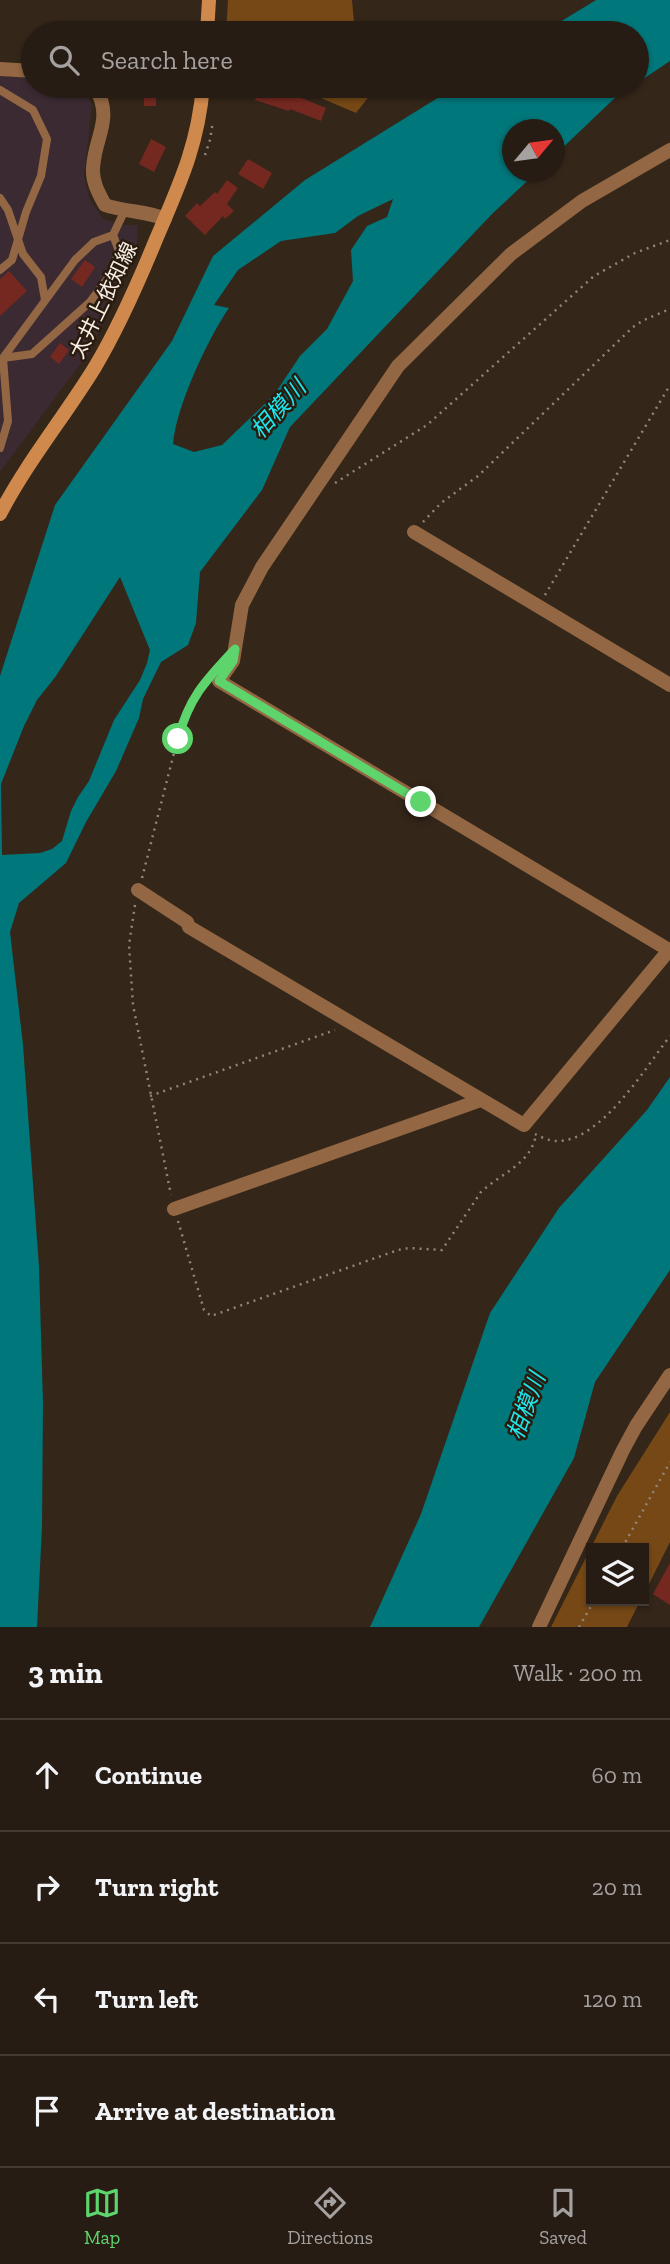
<!DOCTYPE html>
<html lang="en">
<head>
<meta charset="utf-8">
<style>
	:root { --surface:#271c13; --page:#332921; --text:#f1f3f6; --muted:#a4a1a0; --line:#433a33; --accent:#5ed56c }
	body { margin:0; font-family:"Zilla Slab","Noto Sans JP",serif; background:var(--page); color:var(--text) }
	.controls { position:absolute; right:21px; bottom:21px; display:grid; overflow:hidden; border-radius:0px; box-shadow:0 2px 5px #0004 }
	.controls button { width:63px; height:63px; display:grid; place-items:center; padding:0; border:0; border-bottom:2px solid var(--line); background:var(--surface); color:var(--text); font:35px sans-serif }
	.compass { position:absolute; left:502px; top:119px; width:63px; height:63px; border-radius:50%; background:var(--surface); box-shadow:0 2px 5px #0004; rotate:61deg }
	.stop { position:absolute; width:21px; height:21px; margin:-16px; border:5px solid #5ed56c; border-radius:50%; background:#fff }
	.stop.end { background:#5ed56c; border-color:#fff; box-shadow:0 2px 7px #0008 }
	.list { margin:0; padding:0; list-style:none }
	h2 { display:flex; justify-content:space-between; align-items:center; height:91px; margin:0; padding:0 28px; font-size:30px }
	h2 small { font-size:23px; font-weight:400; color:var(--muted) }
	.list li { display:grid; grid-template-columns:46px 1fr auto; gap:21px; align-items:center; box-sizing:border-box; height:112px; padding:0 28px; border-top:2px solid var(--line) }
	.list b { display:block; font-size:26px; white-space:nowrap }
	.list em { font-size:23px; font-style:normal; color:var(--muted) }
	.icon { flex:none; width:38px; height:38px; fill:none; stroke:currentColor; stroke-width:2; stroke-linecap:round; stroke-linejoin:round }
	.map { position:relative; flex:none; width:670px; height:1627px; overflow:hidden }
	.search { position:absolute; background:var(--surface); box-shadow:0 2px 5px #0004; left:21px; right:21px; top:21px; height:77px; display:flex; align-items:center; gap:18px; box-sizing:border-box; padding:0 24px; border-radius:38px; color:var(--muted); font-size:26px }
	.sheet { height:539px; background:var(--surface) }
	nav { display:flex; justify-content:space-around; align-items:center; box-sizing:border-box; height:98px; border-top:2px solid var(--line); background:var(--surface); font-size:19px; color:var(--muted) }
	nav a { display:grid; justify-items:center; gap:4px }
	nav .on { color:var(--accent) }
	.map>svg:first-child { display:block }
</style>
</head>
<body>
<div class="map">
<svg width="670" height="1627" viewBox="0 0 670 1627">
	<rect width="100%" height="100%" fill="#342619"/>
	<path fill="#3c2a32" d="M0,76L33,78V86H78L86,92L92,105L84,177L90,200L103,219L123,225H138L137,242L90,351L0,472Z"/>
	<path fill="#754816" d="M228,0H352L355,33H226Z
		M293,86H377L356,113Z
		M670,1412V1542L644,1594V1548H591V1601H640L627,1627H551L617,1496Z"/>
	<path fill="#00777b" fill-rule="evenodd" d="M596,0H670V61L637,83V33H542Z
		M457,86H632L619,94L555,155L554,130H512V172H537L492,214L290,427L262,490L200,572L196,623L188,645L161,662L143,699L139,718L116,771L86,822L66,863L19,903L10,932L23,1045L39,1267L43,1403L42,1527L37,1627H0V676L55,505L172,341L213,256L305,180ZM393,199L387,217L367,226L351,250L353,281L327,329L300,356L274,395L222,445L194,452L173,444C176,407 208,338 229,308L214,305L238,270L281,241L335,233L358,216ZM120,577L150,650L147,663L140,680L114,720L89,781L78,797L71,811L62,841L52,849L40,853L2,855L1,784L24,726L37,700L56,676Z
		M670,1077V1270L595,1382L574,1458L479,1627H370L421,1514L490,1313L559,1208L647,1110Z"/>
	<path fill="#752820" d="M259,86H272L326,108L321,121L290,109L289,111L255,100Z
		M144,88H156V106H144Z
		M151,139L166,147L154,172L139,164Z
		M248,159L272,173L263,189L238,174Z
		M227,180L238,188L227,204L234,211L225,219L223,216L205,235L185,216L197,203L200,206L215,192L217,194Z
		M85,260L95,267L82,287L71,279Z
		M9,271L27,291L0,316V279Z
		M60,343L69,350L59,364L50,357Z
		M670,1563V1605L653,1594Z"/>
	<g fill="none" stroke-linecap="round" stroke-linejoin="round">
		<path stroke="#92867c" stroke-width="2.5" stroke-dasharray="2 5" stroke-linecap="butt" d="M205,155L210,140L213,121
			M335,483L427,425L594,276L635,253L670,240
			M423,522L441,503L478,476L633,327L644,320L670,309
			M545,595L670,385
			M142,878L184,714L205,683
			M135,905L129,945L133,1005L171,1195
			M150,1096L335,1030
			M535,1134C541,1137 549,1141 556,1141C600,1143 646,1067 670,1036
			M178,1221L204,1310L211,1316L398,1250L409,1248L442,1250L481,1192C501,1173 530,1165 536,1135
			M622,1548L670,1462
			M579,1627L594,1601"/>
		<path stroke="#936743" stroke-width="8" d="M0,90L33,110L47,139L41,176L26,212L12,260L0,270
			M0,198L8,210L23,254L41,277L45,300
			M3,358L32,354L90,302L111,274L119,251L113,235
			M0,448L8,421L3,358L75,260L94,242L113,235L124,212"/>
		<path stroke="#936743" stroke-width="14" d="M0,69L33,71
			M95,86C114,120 95,135 93,168C92,182 99,194 105,205C125,212 147,211 165,219
			M414,532L670,685
			M138,890L187,922L189,927L524,1125L670,949
			M669,950L219,681L233,661L242,605L262,567L398,366L511,254L582,201L670,150
			M174,1209L481,1100
			M539,1627L623,1450L636,1426L670,1375"/>
		<path stroke="#d0894d" stroke-width="14" d="M207,33L209,0
			M0,514C27,462 65,416 95,367C120,325 139,281 157,237C180,183 198,145 203,86"/>
	</g>
	<g fill="none" stroke-linecap="round" stroke-linejoin="round">
		<path stroke="#5ed56c" stroke-width="9" d="M178,739C189,697 206,680 235,649L233,661L219,681L421,802"/>
	</g>
	<g text-anchor="middle" dominant-baseline="central" stroke-width="5" stroke-linejoin="round" paint-order="stroke">
		<g font-size="21" fill="#f8eee6" stroke="#291c0f">
			<text transform="translate(103 300) rotate(-64)">太井上依知線</text>
		</g>
		<g font-size="23" font-style="italic" fill="#1ee6ed" stroke="#291c0f">
			<text transform="translate(278 409) rotate(-48)">相模川</text>
			<text transform="translate(526 1406) rotate(-70)">相模川</text>
		</g>
	</g>
</svg>
<div class="controls">
<button><svg class="icon" aria-label="layers" viewBox="0 0 24 24"><path d="M12 4l9 5-9 5-9-5zM3 14l9 5 9-5"/></svg></button>
</div>
<svg class="compass" viewBox="-18 -18 36 36"><path d="M0-13l5 13h-10z" fill="#e53935"/><path d="M0 13l5-13h-10z" fill="#a4a1a0"/></svg>
<div class="stop" style="left:178px;top:739px"></div>
<div class="stop end" style="left:421px;top:802px"></div>
<div class="search"><svg class="icon" aria-label="search" viewBox="0 0 24 24"><circle cx="10" cy="10" r="6"/><path d="M15 15l6 6"/></svg>Search here</div>
</div>
<section class="sheet">
<h2>3 min<small>Walk · 200 m</small></h2>
<ul class="list">
<li><svg class="icon" aria-label="ahead" viewBox="0 0 24 24"><path d="M12 20V5M6 11l6-6 6 6"/></svg><div><b>Continue</b></div><em>60 m</em></li>
<li><svg class="icon" aria-label="right" viewBox="0 0 24 24"><path d="M7 20v-9h11M14 6l5 5-5 5"/></svg><div><b>Turn right</b></div><em>20 m</em></li>
<li><svg class="icon" aria-label="left" viewBox="0 0 24 24"><path d="M17 20v-9H6M10 6l-5 5 5 5"/></svg><div><b>Turn left</b></div><em>120 m</em></li>
<li><svg class="icon" aria-label="arrive" viewBox="0 0 24 24"><path d="M6 21V4h12l-3 4 3 4H6"/></svg><div><b>Arrive at destination</b></div></li>
</ul>
</section>
<nav>
<a class="on"><svg class="icon" aria-label="map" viewBox="0 0 24 24"><path d="M3 6l6-2 6 2 6-2v14l-6 2-6-2-6 2zM9 4v14M15 6v14"/></svg>Map</a>
<a><svg class="icon" aria-label="directions" viewBox="0 0 24 24"><path d="M12 3l9 9-9 9-9-9zM9 14v-3h6M13 9l2 2-2 2"/></svg>Directions</a>
<a><svg class="icon" aria-label="saved" viewBox="0 0 24 24"><path d="M7 4h10v16l-5-4-5 4z"/></svg>Saved</a>
</nav>
</body>
</html>
